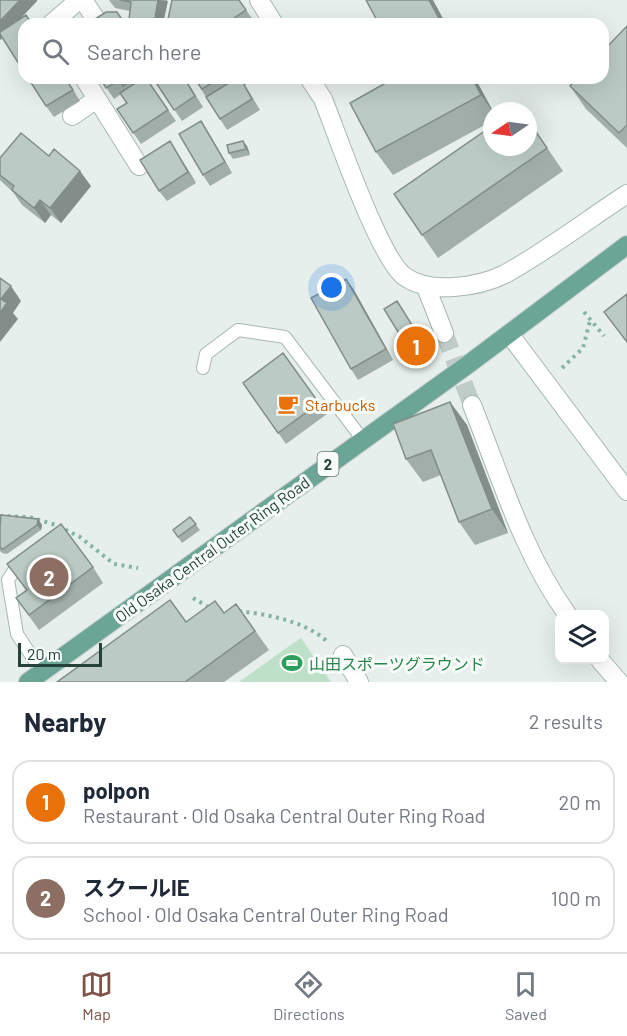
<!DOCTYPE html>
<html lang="en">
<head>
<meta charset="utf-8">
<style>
	:root { --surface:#fff; --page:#f2f2f3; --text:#1f2937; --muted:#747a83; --line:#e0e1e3; --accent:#7f5249 }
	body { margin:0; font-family:Barlow,"Noto Sans JP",sans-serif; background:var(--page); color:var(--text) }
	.controls { position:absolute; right:18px; bottom:18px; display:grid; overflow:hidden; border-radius:12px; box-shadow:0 6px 24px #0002 }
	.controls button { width:54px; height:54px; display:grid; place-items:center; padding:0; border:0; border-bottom:2px solid var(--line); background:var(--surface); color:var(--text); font:30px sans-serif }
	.compass { position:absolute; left:483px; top:102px; width:54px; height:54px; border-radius:50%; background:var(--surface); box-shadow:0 6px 24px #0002; rotate:257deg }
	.scale { position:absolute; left:18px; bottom:15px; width:84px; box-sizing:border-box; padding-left:6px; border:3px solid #24423a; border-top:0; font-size:16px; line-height:21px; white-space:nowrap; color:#24423a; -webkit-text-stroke:4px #f7fbf9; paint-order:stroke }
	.you { position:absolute; left:332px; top:288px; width:21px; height:21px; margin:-15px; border:4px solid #fff; border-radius:50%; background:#1a73e8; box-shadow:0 0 0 9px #1a73e833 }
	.badge { display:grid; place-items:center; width:39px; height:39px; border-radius:50%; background:var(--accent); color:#fff; font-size:20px; font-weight:700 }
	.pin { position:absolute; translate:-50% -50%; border:3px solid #fff; box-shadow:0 2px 6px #0006 }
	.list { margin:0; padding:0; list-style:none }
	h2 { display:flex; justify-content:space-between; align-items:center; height:78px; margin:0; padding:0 24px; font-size:26px }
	h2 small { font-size:20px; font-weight:400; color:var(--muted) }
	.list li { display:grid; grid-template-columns:39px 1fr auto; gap:18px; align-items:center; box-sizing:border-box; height:84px; margin:0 12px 12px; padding:0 12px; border:2px solid var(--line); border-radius:18px }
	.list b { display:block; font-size:22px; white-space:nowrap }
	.list p { margin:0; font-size:20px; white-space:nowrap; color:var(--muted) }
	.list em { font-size:20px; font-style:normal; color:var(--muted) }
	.icon { flex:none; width:33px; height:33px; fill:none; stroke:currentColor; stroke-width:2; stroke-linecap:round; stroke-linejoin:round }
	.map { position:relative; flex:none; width:627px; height:682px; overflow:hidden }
	.search { position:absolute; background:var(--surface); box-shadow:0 6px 24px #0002; left:18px; right:18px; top:18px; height:66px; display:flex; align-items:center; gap:15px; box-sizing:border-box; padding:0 21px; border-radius:18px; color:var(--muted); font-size:22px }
	.sheet { height:270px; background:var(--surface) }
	nav { display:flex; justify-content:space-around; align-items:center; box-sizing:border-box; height:84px; border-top:2px solid var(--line); background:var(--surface); font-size:16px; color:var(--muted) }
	nav a { display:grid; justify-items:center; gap:3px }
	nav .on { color:var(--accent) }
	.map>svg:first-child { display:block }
</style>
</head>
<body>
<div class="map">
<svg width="627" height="682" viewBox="0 0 627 682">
	<rect width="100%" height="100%" fill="#e6efeb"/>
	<path fill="#bfe0c8" d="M301,638L331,682H239L292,644Z"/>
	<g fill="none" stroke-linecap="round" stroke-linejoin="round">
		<path stroke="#bfccc8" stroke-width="18" stroke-dasharray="18 9" stroke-linecap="butt" d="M444,333L472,405"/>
		<g stroke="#a8b8b2" stroke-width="14">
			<path id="service" d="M203,368L206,354L238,330L285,337L363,440
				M19,563L8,580L17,634L42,672"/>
		</g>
		<g stroke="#a8b8b2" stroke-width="20">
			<path id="minor" d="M83,0L97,21
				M259,0L274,24
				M51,24L79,0
				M84,78L139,166
				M309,78L323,99C337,134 379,257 404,276C429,295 479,287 505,274C547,251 587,220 627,194
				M72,116L97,99
				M426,287L444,333
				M472,405C500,475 523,553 567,614
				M343,655L359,682
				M600,660L619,682"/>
		</g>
		<g stroke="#a8b8b2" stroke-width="20">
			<path id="tertiary" d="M510,335L627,491"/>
		</g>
		<g stroke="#c2cac8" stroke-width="20">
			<path id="primary" d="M28,682L466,366L627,245"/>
		</g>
		<path stroke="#86b3a5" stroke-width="4" stroke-dasharray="3 4.5" stroke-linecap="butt" d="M584,312L604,336
			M562,368L583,348L590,321
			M0,516L29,517L56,525L80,537L114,564L138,568
			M193,598L210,608
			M239,611C269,615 302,620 327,641"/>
		<use href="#service" stroke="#fff" stroke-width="12"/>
		<use href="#minor" stroke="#fff" stroke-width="18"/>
		<use href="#tertiary" stroke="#fff" stroke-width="18"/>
		<use href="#primary" stroke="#6aa596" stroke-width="18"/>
	</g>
	<path fill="#a1aea9" d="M0,0L37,1L20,19L24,24V72L3,38L0,40Z
		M109,0H167L163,24H131L129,20L130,11L115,8Z
		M239,0L256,24H167Z
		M627,26V148L586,109L570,86Z
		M66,78L80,101L54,117L46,106Z
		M100,78H140L141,79L146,78L176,121L141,144L117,109L127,103L121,94L114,99Z
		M153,78H185L203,107L182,121Z
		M194,78H248L250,82L245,85L260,110L227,130Z
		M475,78L492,111V121L393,175L376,152Z
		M528,120L563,171L438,258L394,194Z
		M201,121L208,132L232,173L210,186L203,175Z
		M170,141L196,183L167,201L159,191Z
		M247,146L250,155L233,159L229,153Z
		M49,156L91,186L61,223L51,215L45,223L22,205L13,192L3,183L0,180V158Z
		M346,279L354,290L393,360L358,380L351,369Z
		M397,301L426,347L413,355L409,350Z
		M283,353L327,414L286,444L243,383Z
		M450,402L467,425L508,533L475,545L459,522L441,475L423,482L406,459Z
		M190,517L200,530L182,543L173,530Z
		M38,519L42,525L41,530L7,554L2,553L0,551V527Z
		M7,564L93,567L103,583L39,630L16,598L26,590Z
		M236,604L269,650L224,682H57L186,622L224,613Z"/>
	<path fill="#838d89" d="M20,0H37V1L0,40V21Z
		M158,0L168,1L163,24H154Z
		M429,0H433L446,24H442Z
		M472,78H475L493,111H492L481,95Z
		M201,121L208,132L232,173L225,162Z
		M170,141L177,152L196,183L188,172Z
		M243,141L247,146L250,155L246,149Z
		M80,171L91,186L61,223L50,208Z
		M40,200L51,215L45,223L34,208Z
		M346,279L354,290L393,360L386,349Z
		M11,286L21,301L13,313L18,319L0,342V313L1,299Z
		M450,402L467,425L508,533L492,509Z
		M38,519L42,525L41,530L37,525Z"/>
	<path fill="#bbcac4" stroke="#838d89" stroke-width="1.5" d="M0,0H20L0,21Z
		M120,0H158L154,24H136V22L129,20L131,2Z
		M172,0H239L246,10L225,24H167Z
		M366,0H429L442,24H379Z
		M106,12H117L125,24H87Z
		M26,15L32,24H24V61L19,64L0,34V32Z
		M627,26V125L619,133L570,86L577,78H603V51Z
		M28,78H65L73,90L46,106Z
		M100,78H135L123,86L120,80L106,88Z
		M143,78H146L168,110L133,133L117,109L127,103L120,93Z
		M153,78H184L195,96L174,110Z
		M194,78H220L202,89Z
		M237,78H240L252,99L220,119L206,97Z
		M389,78H472L481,95L376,152L350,103L391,80Z
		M519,107L522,111H513Z
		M528,120L547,148L422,235L394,194L492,126V147H528Z
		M201,121L225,162L203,175L179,134Z
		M21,133L49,156L54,149L80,171L50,208L40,200L34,208L12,190L14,186L0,175V158Z
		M170,141L188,172L159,191L140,160Z
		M243,141L246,149L229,153L227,145Z
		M0,278L11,286L1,299L7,303L0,313Z
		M346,279L386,349L351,369L311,298Z
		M627,294V342L604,312Z
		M397,301L422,341L409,350L384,309Z
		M283,353L319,403L278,433L243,383Z
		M450,402L492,509L459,522L431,450L406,459L393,424Z
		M1,515L38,519L37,525L3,549L0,548V527Z
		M190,517L196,524L178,537L173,530Z
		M61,524L93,567L29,615L16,598L27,590L7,564Z
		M170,600L186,622L215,601L224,613L236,604L255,631L185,682H57Z"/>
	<defs>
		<g id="cafe-bare" transform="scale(1.62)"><path d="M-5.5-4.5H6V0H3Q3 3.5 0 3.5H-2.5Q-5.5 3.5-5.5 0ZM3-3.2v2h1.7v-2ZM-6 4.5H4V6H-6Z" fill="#e8710a" stroke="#f7fbf9" stroke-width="2.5" paint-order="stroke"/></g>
		<g id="stadium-bare" transform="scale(1.62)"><path d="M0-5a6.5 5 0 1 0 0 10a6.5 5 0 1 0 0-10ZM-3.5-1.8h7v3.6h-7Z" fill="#2e9e5b" stroke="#f7fbf9" stroke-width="2.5" paint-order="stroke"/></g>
	</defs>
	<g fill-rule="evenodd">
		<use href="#cafe-bare" x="288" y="404"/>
		<use href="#stadium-bare" x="292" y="663"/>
	</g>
	<g text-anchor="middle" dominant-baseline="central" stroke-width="6" stroke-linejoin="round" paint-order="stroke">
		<rect fill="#f7fbf9" stroke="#637a73" stroke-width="1.5" x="317.5" y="452" width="21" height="24" rx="4.5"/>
		<g font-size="15" font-weight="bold" fill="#24423a">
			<text x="328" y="464">2</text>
		</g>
		<g font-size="16" fill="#c56008" stroke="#f7fbf9" text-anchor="start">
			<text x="305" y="404">Starbucks</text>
		</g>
		<g font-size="16" fill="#24423a" stroke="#f7fbf9">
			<text transform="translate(212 549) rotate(-36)">Old Osaka Central Outer Ring Road</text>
		</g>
		<g font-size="16" fill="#27864d" stroke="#f7fbf9" text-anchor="start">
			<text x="309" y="663">山田スポーツグラウンド</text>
		</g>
	</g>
</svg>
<div class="controls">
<button><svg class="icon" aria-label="layers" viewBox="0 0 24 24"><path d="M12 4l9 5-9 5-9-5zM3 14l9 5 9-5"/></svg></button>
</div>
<svg class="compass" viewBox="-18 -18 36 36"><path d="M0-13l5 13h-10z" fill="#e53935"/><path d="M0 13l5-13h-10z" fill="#747a83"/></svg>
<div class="scale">20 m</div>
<div class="you"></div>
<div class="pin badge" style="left:416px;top:346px;background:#e8710a">1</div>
<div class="pin badge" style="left:49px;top:577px;background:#8d6e63">2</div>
<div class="search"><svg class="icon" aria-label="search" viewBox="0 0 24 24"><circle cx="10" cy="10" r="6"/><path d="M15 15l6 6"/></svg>Search here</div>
</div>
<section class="sheet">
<h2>Nearby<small>2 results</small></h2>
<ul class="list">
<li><span class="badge" style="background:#e8710a">1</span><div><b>polpon</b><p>Restaurant · Old Osaka Central Outer Ring Road</p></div><em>20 m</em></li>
<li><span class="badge" style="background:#8d6e63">2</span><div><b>スクールIE</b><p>School · Old Osaka Central Outer Ring Road</p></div><em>100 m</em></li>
</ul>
</section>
<nav>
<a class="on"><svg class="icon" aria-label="map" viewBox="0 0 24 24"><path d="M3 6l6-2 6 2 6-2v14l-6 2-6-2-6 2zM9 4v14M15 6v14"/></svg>Map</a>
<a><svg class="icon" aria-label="directions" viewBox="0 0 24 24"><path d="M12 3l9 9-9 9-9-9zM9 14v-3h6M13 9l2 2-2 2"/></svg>Directions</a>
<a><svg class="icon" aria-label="saved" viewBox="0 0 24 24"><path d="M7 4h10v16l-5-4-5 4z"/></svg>Saved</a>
</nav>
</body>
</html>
